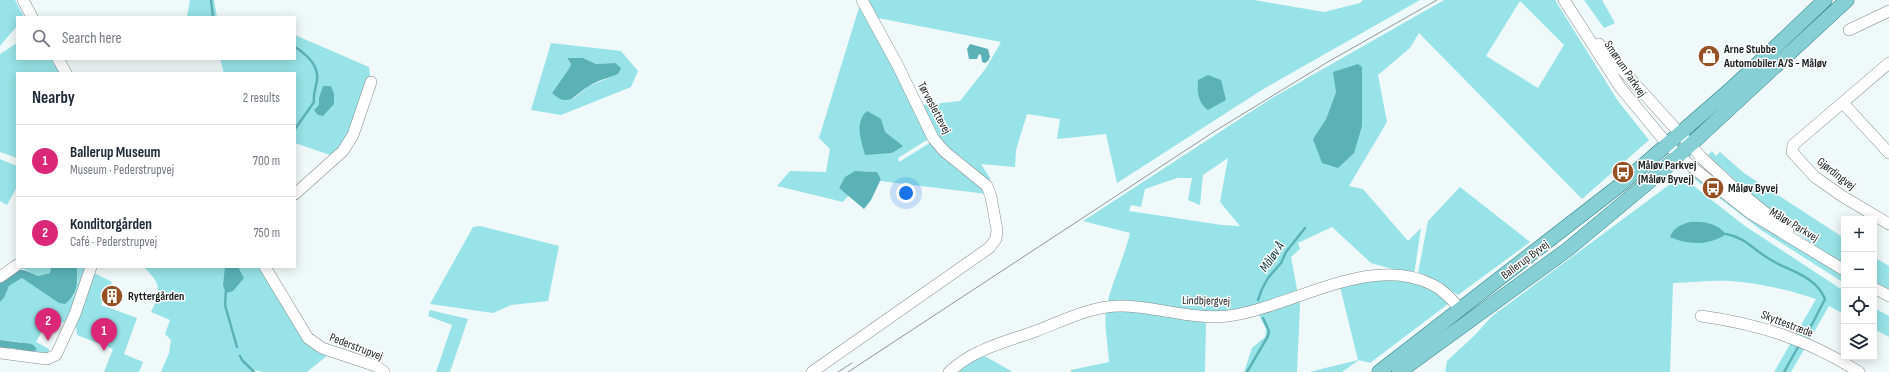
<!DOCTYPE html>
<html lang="en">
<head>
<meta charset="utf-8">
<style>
	:root { --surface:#fff; --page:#f2f2f3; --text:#1f2937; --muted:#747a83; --line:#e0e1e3; --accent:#db2777 }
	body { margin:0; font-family:"Sofia Sans Condensed",sans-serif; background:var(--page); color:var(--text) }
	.controls { position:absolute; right:12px; bottom:12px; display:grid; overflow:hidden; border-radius:0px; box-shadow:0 2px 10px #0003 }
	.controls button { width:36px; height:36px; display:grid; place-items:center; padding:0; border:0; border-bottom:1px solid var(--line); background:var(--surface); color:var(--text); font:20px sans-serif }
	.you { position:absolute; left:906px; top:193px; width:14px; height:14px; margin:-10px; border:3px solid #fff; border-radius:50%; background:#1a73e8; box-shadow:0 0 0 6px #1a73e833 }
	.badge { display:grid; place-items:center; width:26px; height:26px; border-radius:50%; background:var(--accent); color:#fff; font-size:13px; font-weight:700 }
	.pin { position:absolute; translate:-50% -33px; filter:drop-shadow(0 1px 2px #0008) }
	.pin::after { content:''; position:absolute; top:21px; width:14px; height:12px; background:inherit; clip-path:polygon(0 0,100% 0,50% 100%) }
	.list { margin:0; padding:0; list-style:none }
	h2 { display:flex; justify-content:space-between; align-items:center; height:52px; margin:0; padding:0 16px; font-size:17px }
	h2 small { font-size:13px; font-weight:400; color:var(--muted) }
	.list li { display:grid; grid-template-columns:26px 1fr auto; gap:12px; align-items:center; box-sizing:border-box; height:72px; padding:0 16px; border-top:1px solid var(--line) }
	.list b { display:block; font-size:15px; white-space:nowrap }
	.list p { margin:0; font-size:13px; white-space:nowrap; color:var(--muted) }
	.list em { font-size:13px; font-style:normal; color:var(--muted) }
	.icon { flex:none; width:22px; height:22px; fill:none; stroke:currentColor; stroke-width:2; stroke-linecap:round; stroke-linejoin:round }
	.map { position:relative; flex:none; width:1889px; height:372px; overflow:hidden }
	.search { position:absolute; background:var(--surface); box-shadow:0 2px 10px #0003; left:16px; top:16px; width:280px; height:44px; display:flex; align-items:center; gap:10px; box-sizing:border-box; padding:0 14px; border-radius:0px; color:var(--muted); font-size:15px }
	.panel { position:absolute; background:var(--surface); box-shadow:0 2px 10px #0003; left:16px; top:72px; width:280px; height:196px; border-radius:0px }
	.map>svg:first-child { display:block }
</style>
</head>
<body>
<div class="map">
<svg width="1889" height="372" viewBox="0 0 1889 372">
	<rect width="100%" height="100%" fill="#f0f9f9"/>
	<path fill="#97e3e8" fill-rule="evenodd" d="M0,0H15L24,17H17V26L0,46Z
		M190,0H214L217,17H187Z
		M868,0H1254L1324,12L1360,3L1363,0H1420L1265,88L1117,183L1106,134L1057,139L1060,119L1027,114L1016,150L1015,167L981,164L990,178L987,194L880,181L881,179L877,172C857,171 850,168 839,188L849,195L843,202L777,186L790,171L826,172L830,149L819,138L861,1L930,138L898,158L899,162L933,141L943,153L950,148L935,136L923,105L960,101L986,68L1001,42L878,18Z
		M1444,0H1555L1618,101L1649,140L1582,199L1419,33L1410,48L1378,75L1387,122L1349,186L1363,189L1408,241L1421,228L1414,275L1371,263L1332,227L1298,243L1300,249L1291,257L1300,305L1297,372H1244L1252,348L1265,337L1266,329L1258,313L1206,321L1205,372H1071V370L1109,362C1108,345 1104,325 1106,309C1111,283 1124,259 1130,233L1083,221L1272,98ZM1520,1L1564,45L1538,88L1486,56ZM1336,92L1362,111V126L1313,139L1326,119ZM1228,158L1220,202L1240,226L1222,225L1129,211L1131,205L1141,207L1145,189L1177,178H1192L1188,200L1200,205L1203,175Z
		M1584,0H1602L1615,23L1604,28Z
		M295,35L369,67L370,75L350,133L333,156L295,143V73H224L220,59H295Z
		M17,43V59H52L60,73H17V158L0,152V54Z
		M551,43L621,51L638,71L631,87L561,115L531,110ZM583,58L596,64L615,63L618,74L589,86L574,98L552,93L570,67L571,64L567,59Z
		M1712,151L1716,156L1720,152L1744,173L1844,238V265C1794,235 1751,195 1708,155Z
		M0,159L17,166V187L7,205L0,201Z
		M1690,172L1781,237L1844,276V283L1761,230L1688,174Z
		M1686,180L1745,226L1844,291V314L1829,306L1791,372H1774L1816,299C1792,291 1767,285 1741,282C1719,279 1696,282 1673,283L1670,372H1445L1447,361L1476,334L1491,317L1669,185Z
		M1460,187L1530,242L1458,295L1425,275L1418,273L1428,221Z
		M480,226L559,246L548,301L511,305L493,313L430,304L473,227Z
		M1874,257L1889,266V291L1874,283Z
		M21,267H51L50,273L38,276L24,269H18Z
		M77,267H87L70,316L63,323L50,316L36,342L49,349L48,354L33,352L21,342L0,340V302L4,298L9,286L22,278L32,284L73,297L78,281Z
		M144,267H261L310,347L333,351L307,372H263L250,369L252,372H161L169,353L171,340L165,334L170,320L151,312C162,290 161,284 144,267Z
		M96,274L112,282L101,305L137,318L124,354L143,362L139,372H104L113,349L77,335L76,326L91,275Z
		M1395,278C1415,283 1437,286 1448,304L1370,363L1359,360L1342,372H1309L1358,360L1340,287L1360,280Z
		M1874,308L1889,316V337L1874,329Z
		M430,310L468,319L450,372H436L452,325L428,316Z
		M981,354L1013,372H952Z"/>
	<path fill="#5ab2b7" d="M970,44L988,49L990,57L988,61L985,63L982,62L981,55L979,54L977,59H969L967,49Z
		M567,58H583L596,64L615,63L621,68L618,74C609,78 598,80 589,86C575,94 569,109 552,93L570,67L571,64Z
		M1358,64L1362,67V126L1354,153L1338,168L1322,163L1313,139L1326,119L1336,92L1333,72Z
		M1208,75L1221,80L1226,100L1208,110C1198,103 1197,92 1198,80Z
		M323,86H331L334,94V104L323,116L318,115L314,110L319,105V98Z
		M867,111L881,119L885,132L903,146L892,153L865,155C861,140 854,123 867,111Z
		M855,171L877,172L881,179L871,200L864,209L839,188L845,177Z
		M1690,222C1704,221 1716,223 1726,234C1710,246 1687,245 1670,237C1674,227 1680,225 1690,222Z
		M51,267H77C78,283 78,293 65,304L59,303L22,278L9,286L4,298L0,302V281C18,269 17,266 38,276L50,273Z
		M225,267H238L244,278L233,291L226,293L223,285Z
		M0,340L32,344L37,349L33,352L11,348H0Z"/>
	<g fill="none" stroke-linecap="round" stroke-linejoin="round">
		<path stroke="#5ab2b7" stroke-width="2.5" d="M211,0L213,17
			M295,47C306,54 319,65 317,80C316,88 313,93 314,102L295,129
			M1726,234C1745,237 1755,251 1771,260C1784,268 1800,272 1812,282C1819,287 1822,292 1825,299L1807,334
			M226,289L225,305L237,347
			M1258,300L1262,289L1268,278L1281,263L1286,252L1305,228
			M240,356L242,360L254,372
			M1247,372L1268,336L1269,331L1263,318
			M1784,372L1798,347"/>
		<g stroke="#848c8c" stroke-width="12">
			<path id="minor" d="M23,0L32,17
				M1564,0L1620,87L1668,145L1692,167L1750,213L1844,270
				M1849,30L1889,11
				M1599,44L1702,158L1730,184L1788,231
				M58,59L66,73
				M1889,63L1793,145L1792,152L1815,177L1842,196L1889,224
				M1843,103L1889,153
				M295,194L343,151L353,135L371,82
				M265,267L308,338L322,348L376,366L384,372
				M0,277L17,265
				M1874,288L1889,296
				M1701,316C1759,324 1809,340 1859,372
				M0,353L47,359L56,355L75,314L91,267
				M812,372L989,248L996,239L997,230L991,197L987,186L944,151L933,138L898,66L862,0
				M949,372C958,364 968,357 979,352C997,343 1017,338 1036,331C1062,321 1091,306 1120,306C1156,306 1191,320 1228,316C1291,308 1371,252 1433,285C1444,290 1452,300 1460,309"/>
		</g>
		<g stroke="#2d7e84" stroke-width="15">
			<path id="major" d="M1379,372L1624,182L1732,88L1825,0
				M1399,372L1567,250L1663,170L1847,0"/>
		</g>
		<use href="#minor" stroke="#fff" stroke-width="11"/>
		<use href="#major" stroke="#86d0d5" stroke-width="14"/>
		<path stroke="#919797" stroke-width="1" d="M838,372L852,363
			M848,372L1215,131L1326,63L1437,0"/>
	</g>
	<defs>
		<g id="shop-disc" transform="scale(1.15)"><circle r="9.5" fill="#955124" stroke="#fff"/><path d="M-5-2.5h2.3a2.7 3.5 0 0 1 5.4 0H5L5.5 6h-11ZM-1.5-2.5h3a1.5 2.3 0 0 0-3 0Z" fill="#fff"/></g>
		<g id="bus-disc" transform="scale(1.15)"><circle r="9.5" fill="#955124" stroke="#fff"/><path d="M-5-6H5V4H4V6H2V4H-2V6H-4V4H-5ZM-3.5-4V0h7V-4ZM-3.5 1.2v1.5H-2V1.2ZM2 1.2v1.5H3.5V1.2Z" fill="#fff"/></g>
		<g id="building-disc" transform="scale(1.15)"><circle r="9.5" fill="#955124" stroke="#fff"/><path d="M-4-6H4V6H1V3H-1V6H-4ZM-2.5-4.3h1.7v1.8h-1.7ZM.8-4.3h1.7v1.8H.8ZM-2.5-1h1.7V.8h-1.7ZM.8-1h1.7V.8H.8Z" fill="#fff"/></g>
	</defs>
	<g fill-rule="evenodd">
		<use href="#shop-disc" x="1709" y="56"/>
		<use href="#bus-disc" x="1623" y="172"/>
		<use href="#bus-disc" x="1713" y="188"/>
		<use href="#building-disc" x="112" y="296"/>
	</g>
	<g text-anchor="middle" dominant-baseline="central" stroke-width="3" stroke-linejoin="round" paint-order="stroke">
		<g font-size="12" font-weight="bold" fill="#1d2021" stroke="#fff" text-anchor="start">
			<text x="1724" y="49">Arne Stubbe<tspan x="1724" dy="14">Automobiler A/S - Måløv</tspan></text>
			<text x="1638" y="165">Måløv Parkvej<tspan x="1638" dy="14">(Måløv Byvej)</tspan></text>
			<text x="1728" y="188">Måløv Byvej</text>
			<text x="128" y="296">Ryttergården</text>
		</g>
		<g font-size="12" fill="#1d2021" stroke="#fff">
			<text transform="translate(1625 69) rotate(56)">Smørum Parkvej</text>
			<text transform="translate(934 108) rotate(62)">Tørveslettevej</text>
			<text transform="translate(1836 174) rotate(38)">Gjørdingvej</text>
			<text transform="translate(1794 225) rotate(31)">Måløv Parkvej</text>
			<text transform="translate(1525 260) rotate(-37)">Ballerup Byvej</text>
			<text transform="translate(1206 301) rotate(1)">Lindbjergvej</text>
			<text transform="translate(1787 324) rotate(21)">Skyttestræde</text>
			<text transform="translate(356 347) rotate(21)">Pederstrupvej</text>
		</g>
		<g font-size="13" font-style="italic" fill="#053235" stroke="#fff">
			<text transform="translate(1272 257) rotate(-55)">Måløv Å</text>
		</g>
	</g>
</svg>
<div class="controls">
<button>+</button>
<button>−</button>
<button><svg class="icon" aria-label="locate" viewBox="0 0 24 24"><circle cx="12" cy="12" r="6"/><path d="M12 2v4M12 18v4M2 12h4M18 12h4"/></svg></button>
<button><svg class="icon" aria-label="layers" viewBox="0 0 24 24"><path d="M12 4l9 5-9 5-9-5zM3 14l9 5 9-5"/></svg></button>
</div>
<div class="you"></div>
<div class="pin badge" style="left:104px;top:351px">1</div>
<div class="pin badge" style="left:48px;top:341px">2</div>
<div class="search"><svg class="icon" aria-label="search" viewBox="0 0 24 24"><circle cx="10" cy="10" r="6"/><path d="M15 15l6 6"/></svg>Search here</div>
<section class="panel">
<h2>Nearby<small>2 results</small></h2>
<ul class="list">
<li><span class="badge">1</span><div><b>Ballerup Museum</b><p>Museum · Pederstrupvej</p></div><em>700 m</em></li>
<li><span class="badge">2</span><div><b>Konditorgården</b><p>Café · Pederstrupvej</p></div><em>750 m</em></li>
</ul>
</section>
</div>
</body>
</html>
